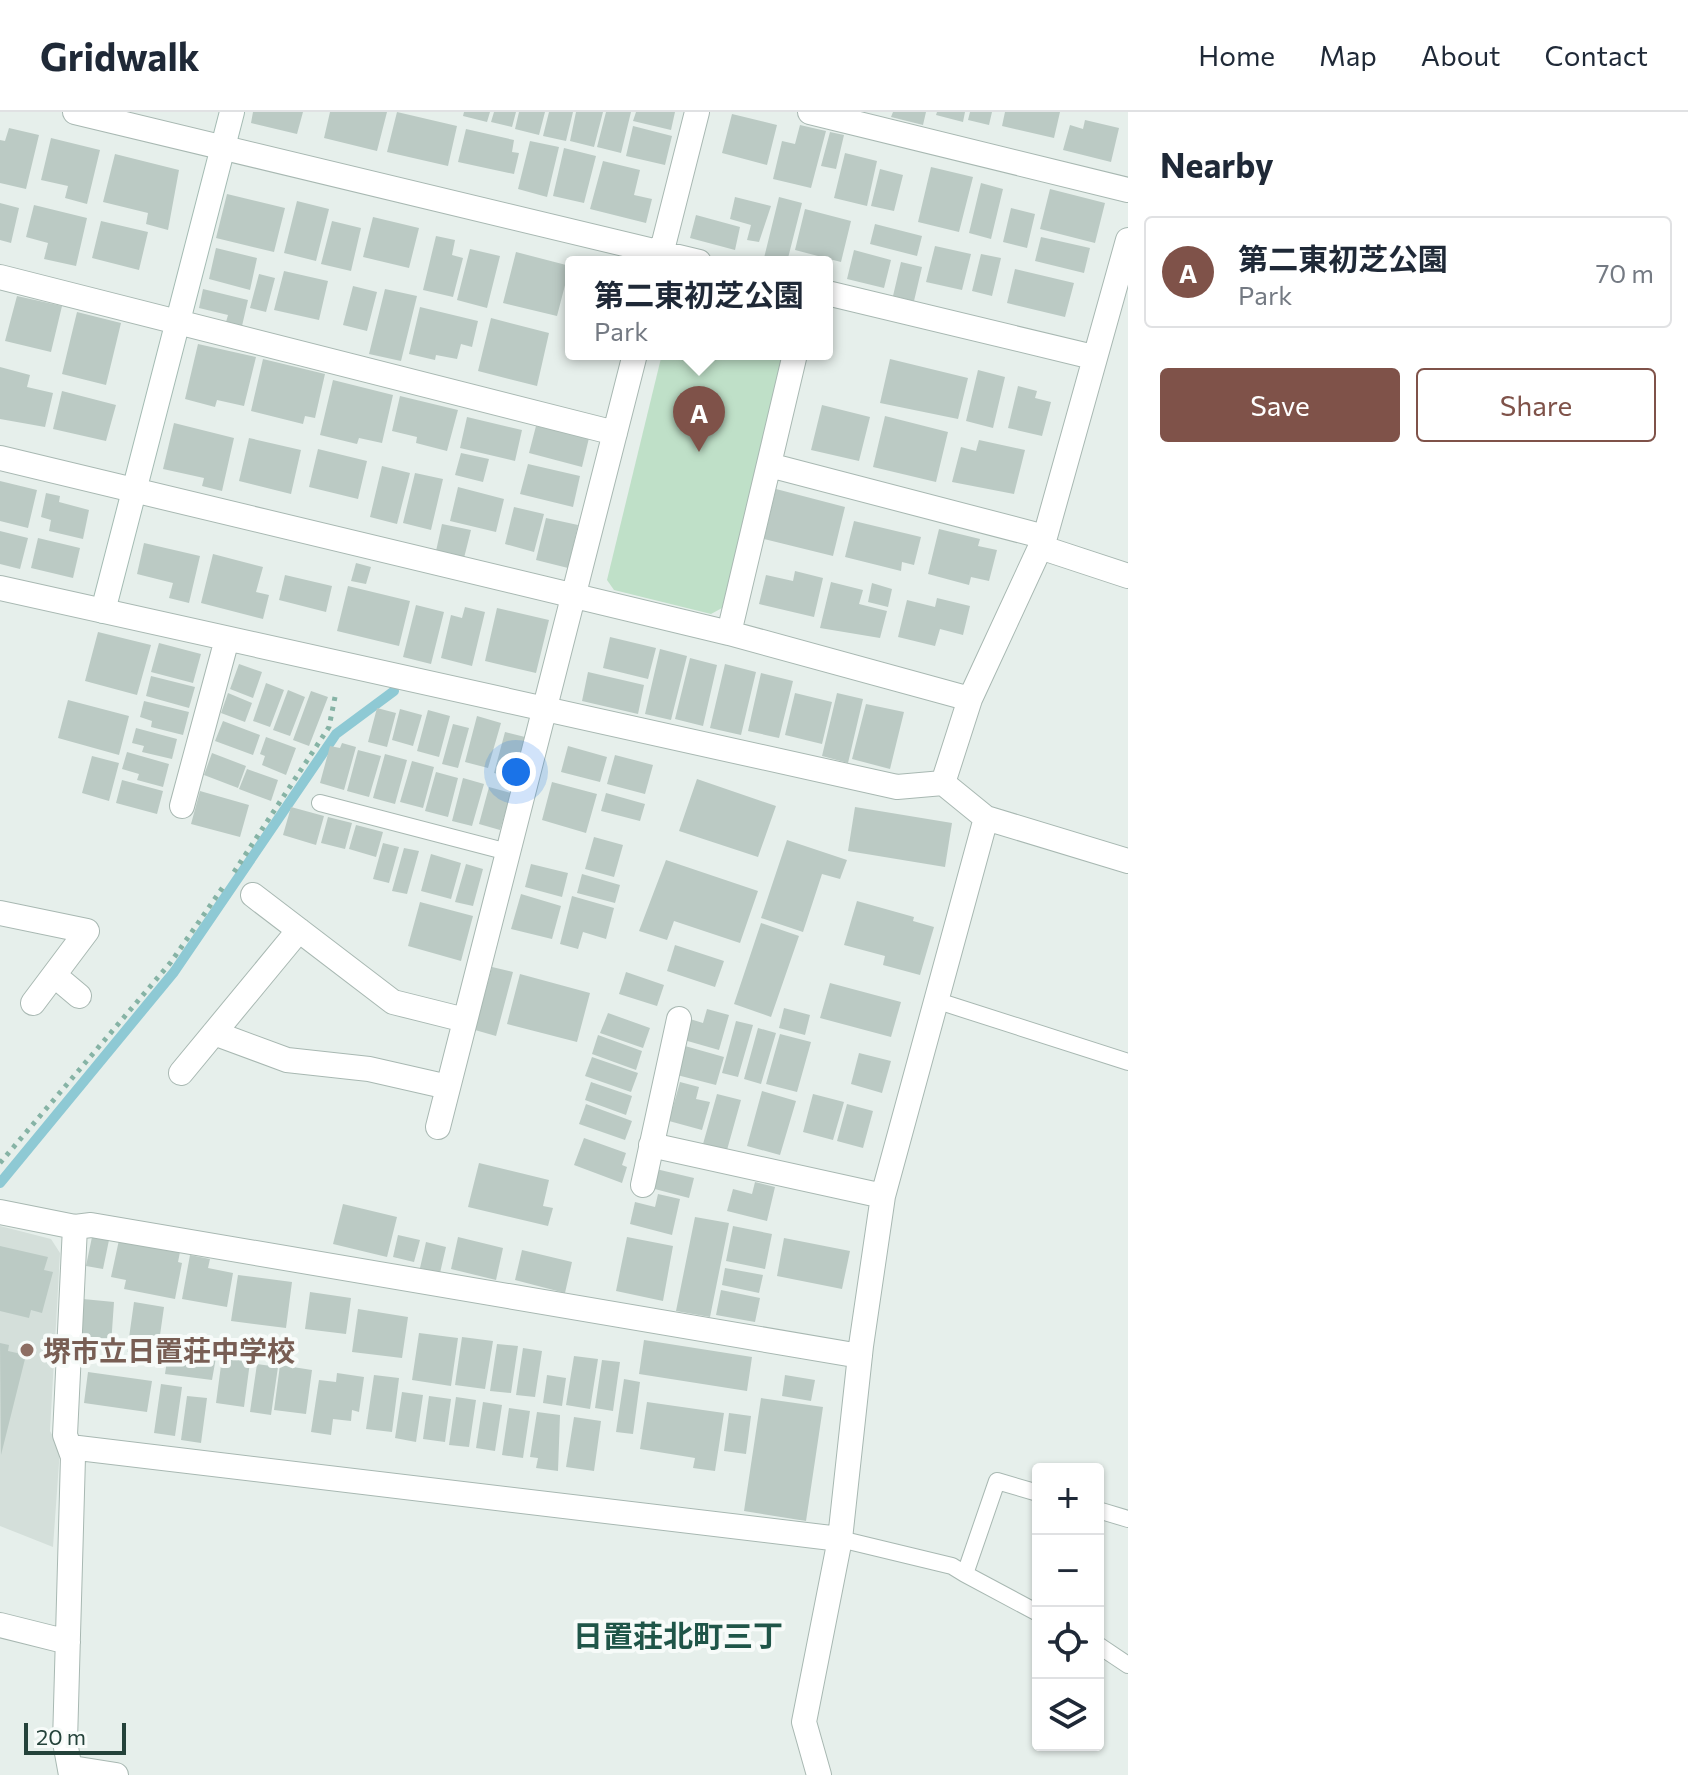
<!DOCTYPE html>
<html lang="en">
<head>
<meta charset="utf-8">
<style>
	:root { --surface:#fff; --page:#f6f6f7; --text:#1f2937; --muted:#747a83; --line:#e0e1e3; --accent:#7f5249 }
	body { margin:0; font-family:Commissioner,"Noto Sans JP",sans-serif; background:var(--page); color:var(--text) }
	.controls { position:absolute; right:24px; bottom:24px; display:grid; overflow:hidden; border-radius:8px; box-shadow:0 2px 6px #0004 }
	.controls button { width:72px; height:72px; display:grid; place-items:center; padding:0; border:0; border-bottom:2px solid var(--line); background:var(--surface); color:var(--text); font:40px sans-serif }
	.scale { position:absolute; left:24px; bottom:20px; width:102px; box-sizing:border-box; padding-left:8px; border:4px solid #24423a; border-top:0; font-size:22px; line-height:28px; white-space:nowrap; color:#24423a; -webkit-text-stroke:6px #f7fbf9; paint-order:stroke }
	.you { position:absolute; left:516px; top:660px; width:28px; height:28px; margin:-20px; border:6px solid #fff; border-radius:50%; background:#1a73e8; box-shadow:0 0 0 12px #1a73e833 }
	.badge { display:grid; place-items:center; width:52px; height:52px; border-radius:50%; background:var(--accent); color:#fff; font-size:26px; font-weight:700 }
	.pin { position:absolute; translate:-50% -66px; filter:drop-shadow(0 2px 4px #0008) }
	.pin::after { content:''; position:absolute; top:42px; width:28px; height:24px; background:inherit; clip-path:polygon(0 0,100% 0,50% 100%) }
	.popup { position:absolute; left:565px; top:144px; width:268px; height:104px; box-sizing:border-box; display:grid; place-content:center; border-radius:8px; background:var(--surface); filter:drop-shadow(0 2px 6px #0005); font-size:26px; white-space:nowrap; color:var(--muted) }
	.popup b { font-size:30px; color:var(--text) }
	.popup::after { content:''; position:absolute; left:50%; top:100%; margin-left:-16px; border:16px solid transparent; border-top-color:var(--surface) }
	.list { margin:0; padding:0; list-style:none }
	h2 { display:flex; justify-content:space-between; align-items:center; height:104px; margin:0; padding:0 32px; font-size:34px }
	h2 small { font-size:26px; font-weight:400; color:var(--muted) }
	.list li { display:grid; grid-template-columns:52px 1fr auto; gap:24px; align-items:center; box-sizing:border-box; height:112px; margin:0 16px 16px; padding:0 16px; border:2px solid var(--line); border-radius:8px }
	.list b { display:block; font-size:30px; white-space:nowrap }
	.list p { margin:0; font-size:26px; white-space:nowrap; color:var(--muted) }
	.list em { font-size:26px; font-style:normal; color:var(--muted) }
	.actions { display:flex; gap:16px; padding:24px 32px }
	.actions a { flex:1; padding:18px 0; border:2px solid var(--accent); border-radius:8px; text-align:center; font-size:28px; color:var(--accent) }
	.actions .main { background:var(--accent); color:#fff }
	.icon { flex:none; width:44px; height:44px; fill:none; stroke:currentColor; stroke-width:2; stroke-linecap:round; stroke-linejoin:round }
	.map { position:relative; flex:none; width:1128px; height:1663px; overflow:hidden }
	header { display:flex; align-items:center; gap:48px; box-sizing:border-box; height:112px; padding:0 40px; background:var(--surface); border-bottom:2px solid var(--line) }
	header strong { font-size:38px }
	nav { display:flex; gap:44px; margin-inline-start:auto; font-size:28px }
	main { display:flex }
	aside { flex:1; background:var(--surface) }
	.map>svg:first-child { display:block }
</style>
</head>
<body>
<header>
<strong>Gridwalk</strong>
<nav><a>Home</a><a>Map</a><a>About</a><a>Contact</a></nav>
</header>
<main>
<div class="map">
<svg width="1128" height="1663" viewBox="0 0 1128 1663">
	<rect width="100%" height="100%" fill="#e6efeb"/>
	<path fill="#d4dfda" d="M0,1114L51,1127L60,1141L50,1319L60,1337L53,1435L0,1414Z"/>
	<path fill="#bfe0c8" d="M662,242H785L722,496L711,502L614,478L607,468Z"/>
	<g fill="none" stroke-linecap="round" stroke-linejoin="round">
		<path stroke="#8ec9d4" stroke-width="10" d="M0,1071L174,860L336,622L394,579"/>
	</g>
	<path fill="#bbcac4" d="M253,0H303L297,22L251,11Z
		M330,0H387L377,39L324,26Z
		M397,0L457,14L448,54L387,40Z
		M464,0H490L487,10L463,4Z
		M494,0H516L512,15L491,10Z
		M519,0H545L539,23L515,17Z
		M549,0H573L566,29L543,24Z
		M576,0H603L594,35L570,29Z
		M606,0H631L621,41L597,35Z
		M636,0H675L671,18L633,9Z
		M893,0H926L923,13L891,5Z
		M937,0H965L963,10L936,3Z
		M970,0H992L989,13L968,8Z
		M1005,0H1060L1054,26L1002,14Z
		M732,2L777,13L767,53L722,41Z
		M1085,8L1119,16L1111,50L1063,38L1070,13L1083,17Z
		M800,13L826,19L811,76L773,67L782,29L795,32Z
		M633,14L672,24L665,53L626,44Z
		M9,16L39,23L26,77L0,71V28L5,29Z
		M466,17L514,28L512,40L519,41L514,62L458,50Z
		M830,20L844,23L836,57L821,54Z
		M51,26L100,38L87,92L65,86L68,74L41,68Z
		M530,29L559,35L547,85L518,77Z
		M564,36L596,44L584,91L553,84Z
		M845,41L877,49L867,94L834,86Z
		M115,42L179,58L168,118L146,112L148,101L103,90Z
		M603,49L640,58L634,83L652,87L646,111L590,97Z
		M931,55L973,65L959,120L918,110Z
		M880,57L903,63L894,99L871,94Z
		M981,71L1003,77L991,127L969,121Z
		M1050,77L1105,91L1095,131L1040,117Z
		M227,82L285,96L274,140L216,126Z
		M735,85L771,94L759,130L747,128L751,113L730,107Z
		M779,85L802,91L787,150L764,146Z
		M297,89L329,97L316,149L284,141Z
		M0,91L19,96L11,131L0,128Z
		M34,93L87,106L76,154L44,147L48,131L26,125Z
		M1011,96L1035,102L1027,136L1003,130Z
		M805,97L851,109L841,150L795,138Z
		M696,103L740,115L735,138L690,126Z
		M373,105L419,116L409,156L363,145Z
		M101,109L148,120L139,158L92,146Z
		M332,109L361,116L351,159L321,152Z
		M875,112L922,124L917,144L870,132Z
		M436,124L455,128L452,143L463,146L453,185L423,178Z
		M1041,125L1090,136L1084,161L1035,149Z
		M935,134L971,142L962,178L926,170Z
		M216,136L257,146L250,178L209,167Z
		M470,137L500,144L487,196L457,188Z
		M854,138L891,148L884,176L847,167Z
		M516,140L570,154L557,204L503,191Z
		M981,142L1001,146L992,184L972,179Z
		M901,150L922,155L914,189L893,184Z
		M1015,157L1074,171L1065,205L1007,191Z
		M284,159L328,169L319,208L274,198Z
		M259,162L275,166L266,200L250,196Z
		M353,174L377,180L367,219L343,213Z
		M203,177L248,188L242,214L226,210L228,203L199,196Z
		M385,177L417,184L401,249L369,242Z
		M17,184L62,194L51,240L5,229Z
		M420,195L478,209L472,235L461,232L457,247L436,243L435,248L409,242Z
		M77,200L121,211L106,273L62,262Z
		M491,206L549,221L537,274L478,259Z
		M198,232L256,245L244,294L217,288L215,295L185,287Z
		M263,247L325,262L315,306L305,304L303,312L251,299Z
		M890,247L968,266L958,307L880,291Z
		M0,255L30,263L27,275L53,281L45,315L0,307Z
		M978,258L1005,265L993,316L966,309Z
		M333,268L393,283L382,331L359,326L357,332L320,323Z
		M1018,274L1037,279L1035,286L1051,290L1042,324L1008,316Z
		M62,279L116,293L106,329L53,317Z
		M400,284L458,298L447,339L416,331L417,325L392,319Z
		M822,293L870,305L859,349L811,338Z
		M885,304L948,320L936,370L873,355Z
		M467,305L522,318L515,349L460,336Z
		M174,311L234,326L222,379L202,374L204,366L163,357Z
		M536,314L589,326L582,355L529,341Z
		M249,326L301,338L291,382L239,369Z
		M979,328L1025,338L1014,382L952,370L961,335L976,339Z
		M318,337L367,349L358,387L309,375Z
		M461,341L489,347L483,370L455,363Z
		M528,352L580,364L573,395L520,382Z
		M382,354L410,361L397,412L370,405Z
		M415,361L443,367L431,418L403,411Z
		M0,369L37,378L28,416L0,409Z
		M458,375L504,387L496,420L450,409Z
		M776,377L845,395L833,444L764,427Z
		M46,381L60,384L59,390L89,398L83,427L49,419L51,408L41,405Z
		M514,395L544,402L534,440L505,432Z
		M546,406L578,413L568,456L536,448Z
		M854,409L921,425L914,453L902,450L901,459L845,445Z
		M442,412L471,418L464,446L436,439Z
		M939,417L980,427L978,434L997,438L989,469L971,465L969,473L928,462Z
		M0,419L28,426L20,457L0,452Z
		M38,426L80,436L73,466L31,456Z
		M144,431L200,444L189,491L169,486L173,471L137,462Z
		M213,442L263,455L256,480L269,483L263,507L201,491Z
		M356,451L371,455L366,472L351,469Z
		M795,459L823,466L814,505L759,492L766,463L793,469Z
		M285,463L332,474L326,500L279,488Z
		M831,470L863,478L859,492L887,499L880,526L820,516Z
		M872,471L892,477L888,495L868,490Z
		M348,474L410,489L399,534L337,519Z
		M937,486L970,494L963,523L940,517L935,534L898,525L907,488L935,495Z
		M416,493L444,500L431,552L403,545Z
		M465,495L485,500L472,554L441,546L451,503L462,506Z
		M497,496L549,508L536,561L485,549Z
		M98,520L151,533L137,583L85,569Z
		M610,525L656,536L648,567L603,556Z
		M159,531L201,542L193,571L151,560Z
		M660,537L687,544L671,608L645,602Z
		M690,546L717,553L703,614L675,607Z
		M239,552L262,560L253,586L230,577Z
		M725,552L756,560L741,623L710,616Z
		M588,560L644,573L638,602L582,589Z
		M761,561L793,569L779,626L748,619Z
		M151,564L195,575L189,596L146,584Z
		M266,571L284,578L270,615L253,609Z
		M288,578L305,585L290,624L273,618Z
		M311,579L328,585L309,634L293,628Z
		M228,581L252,591L245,610L221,601Z
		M795,581L832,590L822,632L785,623Z
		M837,581L863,587L848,651L822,644Z
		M68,588L129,604L119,643L58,626Z
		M144,589L189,600L183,623L151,615L152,609L140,605Z
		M866,592L904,600L890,657L852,647Z
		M377,596L396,601L387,635L368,630Z
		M400,597L422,603L413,634L392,628Z
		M428,598L450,604L439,645L417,639Z
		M477,604L501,611L488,656L465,650Z
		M223,609L260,623L253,643L215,629Z
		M453,612L469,616L458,656L442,652Z
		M136,616L177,627L172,647L142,640L144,634L132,631Z
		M505,620L525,625L514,666L494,661Z
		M266,625L296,636L286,663L262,653L265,644L260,642Z
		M342,631L356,635L344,678L320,671L330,634L340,636Z
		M568,634L607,645L600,670L561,660Z
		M358,638L381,644L369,685L347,679Z
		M127,640L169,652L163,675L137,668L139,662L122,657Z
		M212,641L246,654L238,676L204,663Z
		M385,642L407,648L395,692L373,686Z
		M615,643L653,653L645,682L607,672Z
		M92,644L119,651L109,689L82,681Z
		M412,649L434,655L423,696L400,690Z
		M247,657L278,668L271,689L239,677Z
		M436,660L458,666L448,705L425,699Z
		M463,666L484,672L472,714L452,709Z
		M697,667L776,694L758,745L679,719Z
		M122,668L163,679L157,702L116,691Z
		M552,670L597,682L586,721L542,708Z
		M489,675L511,681L500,718L479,712Z
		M200,679L249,693L240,725L191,712Z
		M606,681L645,692L640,709L601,699Z
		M291,695L324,704L316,733L283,723Z
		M855,695L952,711L945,755L848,739Z
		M328,705L352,711L345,737L321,731Z
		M356,713L383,720L376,745L349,737Z
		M594,725L623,733L614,765L585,757Z
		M787,728L847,748L840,767L822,762L803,820L761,806Z
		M383,731L399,735L389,771L373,767Z
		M404,736L419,739L407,782L392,779Z
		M431,742L461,751L451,787L421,779Z
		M666,748L758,779L740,831L674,809L667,828L639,819Z
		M466,752L483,757L473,794L455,790Z
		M531,752L568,761L562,785L525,775Z
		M582,762L620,773L615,791L577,781Z
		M521,782L561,794L552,827L511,817Z
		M572,784L614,796L606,827L583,820L578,837L560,832Z
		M857,789L914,805L913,809L934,815L920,863L883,853L885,844L844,833Z
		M420,790L473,804L461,849L408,834Z
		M761,811L799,824L771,905L734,892Z
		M675,833L724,849L715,875L667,859Z
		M492,855L513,860L496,924L475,918Z
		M626,860L664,873L657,894L619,882Z
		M520,862L590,881L577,930L507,912Z
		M830,871L901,890L891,925L820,906Z
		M784,896L810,903L805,923L779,916Z
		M707,897L729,903L719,938L684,928L690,907L703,911Z
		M608,901L650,916L643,936L600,921Z
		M736,909L753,913L738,965L722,961Z
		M758,916L776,921L761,972L744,967Z
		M780,922L811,930L797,980L766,972Z
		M598,923L642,939L636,958L592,942Z
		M685,934L724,945L716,973L677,963Z
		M859,941L891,949L882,981L851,972Z
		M592,945L638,961L631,980L585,964Z
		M591,970L632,984L626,1003L585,988Z
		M680,970L699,975L696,987L710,990L702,1018L669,1009Z
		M762,979L796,989L780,1043L747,1034Z
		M717,982L741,988L727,1038L703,1032Z
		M813,982L844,990L833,1028L803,1020Z
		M586,992L632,1009L625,1028L579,1012Z
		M847,992L873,999L863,1036L837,1029Z
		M584,1026L626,1041L622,1053L627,1055L622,1071L574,1053Z
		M479,1051L549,1068L543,1094L553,1096L548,1114L468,1095Z
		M656,1057L694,1066L689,1086L651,1076Z
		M755,1070L775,1075L767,1109L727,1099L733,1077L752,1082Z
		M658,1082L680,1087L672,1123L630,1112L635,1090L655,1095Z
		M343,1092L397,1105L387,1145L333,1132Z
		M695,1105L729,1111L710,1205L676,1199Z
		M733,1114L772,1122L765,1157L726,1149Z
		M398,1123L420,1128L414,1150L393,1145Z
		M92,1125L109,1128L103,1157L86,1154Z
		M458,1125L503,1136L496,1168L451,1157Z
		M627,1125L673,1134L663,1189L616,1179Z
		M784,1126L850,1139L842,1177L777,1164Z
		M119,1128L180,1140L178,1150L182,1151L175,1187L124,1177L126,1168L111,1165Z
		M426,1130L446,1135L440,1161L420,1156Z
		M0,1134L48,1145L44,1158L53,1160L42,1201L31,1198L29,1206L0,1199Z
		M522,1138L572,1150L565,1181L515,1168Z
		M190,1143L210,1147L208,1156L233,1161L227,1195L182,1187Z
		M725,1156L763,1163L759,1181L722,1173Z
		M238,1163L292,1170L286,1216L231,1209Z
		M721,1178L760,1186L755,1210L716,1203Z
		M310,1180L351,1186L346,1222L305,1217Z
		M83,1187L114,1190L111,1233L79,1230Z
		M134,1190L164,1195L157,1244L127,1240Z
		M358,1197L408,1205L402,1246L352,1240Z
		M419,1221L458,1226L451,1274L412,1268Z
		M462,1225L493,1229L485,1277L455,1273Z
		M170,1227L218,1234L212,1268L165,1262Z
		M644,1228L752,1245L747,1279L639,1262Z
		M0,1231L9,1233L8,1239L26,1243L1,1343Z
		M497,1232L518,1234L511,1281L490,1279Z
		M523,1236L542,1239L535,1285L516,1283Z
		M574,1244L598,1247L590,1297L566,1293Z
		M222,1246L250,1250L244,1295L216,1291Z
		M602,1248L620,1250L613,1299L595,1296Z
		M257,1252L278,1255L271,1303L250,1300Z
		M280,1253L312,1258L306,1302L274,1298Z
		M88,1260L152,1269L147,1300L84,1291Z
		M337,1261L364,1265L359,1300L352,1298L351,1309L333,1307L331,1323L311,1320L319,1268L336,1270Z
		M374,1263L399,1266L392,1320L366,1317Z
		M547,1263L566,1266L562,1294L543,1291Z
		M785,1263L815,1268L811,1289L782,1284Z
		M624,1267L640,1270L633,1322L616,1320Z
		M161,1272L182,1275L175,1324L154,1321Z
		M402,1280L423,1283L416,1330L395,1326Z
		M187,1284L207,1286L201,1331L181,1328Z
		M429,1284L451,1287L445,1330L423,1327Z
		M456,1285L476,1288L469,1335L449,1333Z
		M761,1286L823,1295L806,1409L744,1399Z
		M483,1290L502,1293L495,1339L476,1336Z
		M647,1290L724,1301L715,1359L693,1356L695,1346L640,1337Z
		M509,1296L530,1299L523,1346L502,1343Z
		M537,1300L560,1303L558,1359L536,1356L538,1346L530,1345Z
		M729,1301L751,1304L746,1342L724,1339Z
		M574,1305L601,1309L594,1359L566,1355Z"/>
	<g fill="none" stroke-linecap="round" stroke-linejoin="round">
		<g stroke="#a8b8b2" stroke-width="18">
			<path id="lane" d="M320,691L508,740
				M935,888L1128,950
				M1038,1381L997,1369L965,1462L1038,1501
				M1098,1398L1128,1407
				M840,1427L952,1454L965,1462
				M1098,1533L1128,1553"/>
		</g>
		<g stroke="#a8b8b2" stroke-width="26">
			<path id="street" d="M75,0L699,150
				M810,0L1128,78
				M1128,128L1045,425L970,587L943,671L986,706L1128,749
				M659,150L697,0
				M0,165L615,321
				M827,181L1093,245
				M0,346L729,521L970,587
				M769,353L1045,425
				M1040,435L1128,464
				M0,476L897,675L943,671
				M729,521L795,242
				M182,694L227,527
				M253,783L393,890L465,908
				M0,801L87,819L33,891
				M54,863L79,884
				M214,921L287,948L369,957L448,975
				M181,961L299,818
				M438,1015L635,242
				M651,1033L883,1084
				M643,1073L679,907
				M0,1100L75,1115L65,1323L73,1345L65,1630L71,1663
				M75,1115L91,1113L860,1244
				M70,1335L840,1427
				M0,1513L68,1530
				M72,1656L116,1663
				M819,1663L804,1610L840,1427L861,1234L883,1084L986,706"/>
		</g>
		<g stroke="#a4bbb3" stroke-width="26">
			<path id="secondary" d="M103,499L232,0"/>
		</g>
		<path stroke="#86b3a5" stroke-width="5" stroke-dasharray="4 6" stroke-linecap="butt" d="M234,760L329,615L336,580
			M0,1051L171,850L223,775"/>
		<use href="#lane" stroke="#fff" stroke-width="16"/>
		<use href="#street" stroke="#fff" stroke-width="24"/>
		<use href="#secondary" stroke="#fff" stroke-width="24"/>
	</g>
	<circle fill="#8d6e63" stroke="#f7fbf9" stroke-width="3" cx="27" cy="1238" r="8"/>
	<g text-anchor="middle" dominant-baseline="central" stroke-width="8" stroke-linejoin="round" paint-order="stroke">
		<g font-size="28" font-weight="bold" fill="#785e54" stroke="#f7fbf9" text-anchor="start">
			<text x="43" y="1238">堺市立日置荘中学校</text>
		</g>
		<g font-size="30" font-weight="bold" fill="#1f5548" stroke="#f7fbf9">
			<text x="678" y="1522">日置荘北町三丁</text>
		</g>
	</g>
</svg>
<div class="controls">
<button>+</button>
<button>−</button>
<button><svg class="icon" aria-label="locate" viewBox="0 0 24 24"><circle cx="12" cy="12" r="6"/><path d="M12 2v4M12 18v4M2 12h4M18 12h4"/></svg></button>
<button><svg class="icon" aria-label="layers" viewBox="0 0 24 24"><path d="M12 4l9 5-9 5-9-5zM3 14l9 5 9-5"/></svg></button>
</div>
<div class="scale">20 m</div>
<div class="you"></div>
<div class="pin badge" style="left:699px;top:340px">A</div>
<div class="popup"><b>第二東初芝公園</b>Park</div>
</div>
<aside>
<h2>Nearby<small></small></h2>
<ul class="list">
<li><span class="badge">A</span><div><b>第二東初芝公園</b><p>Park</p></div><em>70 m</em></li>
</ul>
<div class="actions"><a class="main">Save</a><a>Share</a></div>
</aside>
</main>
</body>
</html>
